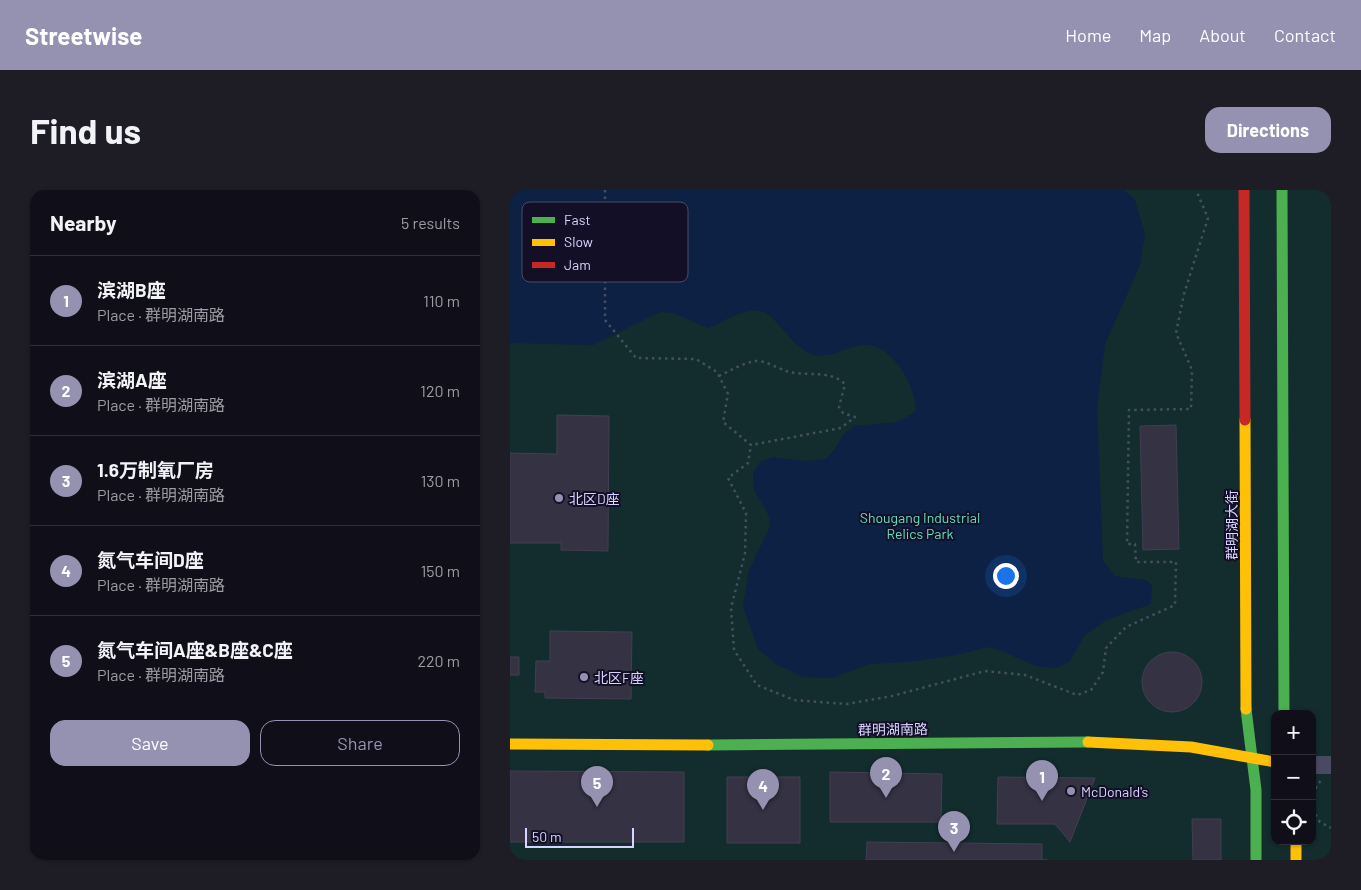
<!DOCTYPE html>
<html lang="en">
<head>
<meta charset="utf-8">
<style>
	:root { --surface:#100f19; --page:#1e1d26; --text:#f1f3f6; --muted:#9c9ca2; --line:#302f38; --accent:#9591b1 }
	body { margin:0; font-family:Barlow,"Noto Sans SC",sans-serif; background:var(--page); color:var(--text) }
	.controls { position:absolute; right:15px; bottom:15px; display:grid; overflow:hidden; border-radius:10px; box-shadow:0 1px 4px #0004 }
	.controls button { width:45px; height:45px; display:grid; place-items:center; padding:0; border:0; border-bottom:1px solid var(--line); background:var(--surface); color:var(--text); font:25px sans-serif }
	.scale { position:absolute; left:15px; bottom:12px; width:109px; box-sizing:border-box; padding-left:5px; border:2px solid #d9d4ff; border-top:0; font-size:14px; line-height:18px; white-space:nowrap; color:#d9d4ff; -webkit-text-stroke:4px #130f26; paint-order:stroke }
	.you { position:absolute; left:495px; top:385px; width:18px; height:18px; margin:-12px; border:4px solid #fff; border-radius:50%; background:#1a73e8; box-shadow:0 0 0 8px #1a73e833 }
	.badge { display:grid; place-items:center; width:32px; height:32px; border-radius:50%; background:var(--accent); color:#fff; font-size:16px; font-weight:700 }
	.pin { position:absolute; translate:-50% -41px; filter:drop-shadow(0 1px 2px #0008) }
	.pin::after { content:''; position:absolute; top:26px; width:18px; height:15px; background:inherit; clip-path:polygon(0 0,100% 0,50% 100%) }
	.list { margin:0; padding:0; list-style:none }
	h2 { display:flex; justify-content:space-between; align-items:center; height:65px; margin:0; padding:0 20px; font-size:21px }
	h2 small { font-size:16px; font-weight:400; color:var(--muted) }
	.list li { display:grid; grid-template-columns:32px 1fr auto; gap:15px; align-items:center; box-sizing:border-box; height:90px; padding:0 20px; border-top:1px solid var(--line) }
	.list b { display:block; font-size:19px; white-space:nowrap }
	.list p { margin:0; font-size:16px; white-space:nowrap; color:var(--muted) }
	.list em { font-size:16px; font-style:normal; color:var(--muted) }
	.actions { display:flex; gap:10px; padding:15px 20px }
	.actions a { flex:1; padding:11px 0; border:1px solid var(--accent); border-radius:15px; text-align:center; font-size:18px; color:var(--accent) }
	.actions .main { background:var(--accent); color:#fff }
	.icon { flex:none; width:28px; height:28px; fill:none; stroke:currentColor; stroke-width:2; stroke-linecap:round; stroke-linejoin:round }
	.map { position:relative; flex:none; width:821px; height:670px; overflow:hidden; border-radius:15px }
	header { display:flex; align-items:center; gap:30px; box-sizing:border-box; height:70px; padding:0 25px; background:var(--accent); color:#fff }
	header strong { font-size:24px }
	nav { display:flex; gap:28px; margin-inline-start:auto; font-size:18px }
	.intro { display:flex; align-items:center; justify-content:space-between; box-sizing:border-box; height:120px; padding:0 30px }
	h1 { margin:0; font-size:35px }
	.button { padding:12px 22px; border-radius:15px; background:var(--accent); color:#fff; font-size:18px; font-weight:700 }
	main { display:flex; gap:30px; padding:0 30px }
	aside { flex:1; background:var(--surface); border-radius:15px; box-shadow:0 1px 4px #0004 }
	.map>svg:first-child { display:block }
</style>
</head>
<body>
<header>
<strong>Streetwise</strong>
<nav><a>Home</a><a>Map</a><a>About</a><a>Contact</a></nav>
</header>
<div class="intro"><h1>Find us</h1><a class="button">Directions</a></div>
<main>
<aside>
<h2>Nearby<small>5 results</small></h2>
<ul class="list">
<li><span class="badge">1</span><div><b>滨湖B座</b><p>Place · 群明湖南路</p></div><em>110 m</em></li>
<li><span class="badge">2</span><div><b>滨湖A座</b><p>Place · 群明湖南路</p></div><em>120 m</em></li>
<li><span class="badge">3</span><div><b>1.6万制氧厂房</b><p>Place · 群明湖南路</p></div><em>130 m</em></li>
<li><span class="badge">4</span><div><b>氮气车间D座</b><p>Place · 群明湖南路</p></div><em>150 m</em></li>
<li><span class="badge">5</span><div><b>氮气车间A座&amp;B座&amp;C座</b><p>Place · 群明湖南路</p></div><em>220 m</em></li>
</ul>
<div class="actions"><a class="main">Save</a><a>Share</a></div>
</aside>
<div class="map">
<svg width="821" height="670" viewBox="0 0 821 670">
	<rect width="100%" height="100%" fill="#161421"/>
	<path fill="#132c2d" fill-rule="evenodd" d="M0,0H821V670H0ZM765,524H802V651H765Z"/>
	<path fill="#0d2144" d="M0,0H614L625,10L635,44L630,75L595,154L587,218L593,371L605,386L636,390L642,395L641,414L598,429L574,446L560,471L547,478L525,476L490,460L477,457L446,465L399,472L359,474L322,488L293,487L268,475L248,459L233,416L239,380L259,339L260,330L256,320L244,300L243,283L250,272L263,267L296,271L316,269L325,259L333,245L344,236L387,232L405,222C408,199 384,157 358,155C341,153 323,169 305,165C298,164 288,156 283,151C275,143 266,129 256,123C240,114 214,131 199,138C182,133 167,121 150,122L83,155L0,153Z"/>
	<path fill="#343243" stroke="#433f54" d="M47,225L99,226L98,361L51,360V353H0V263L47,264Z
		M666,235L669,359L633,360L630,236Z
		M40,441L122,442L121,509L35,508V502H25L26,471H40Z
		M632 492a30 30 0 1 1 60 0a30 30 0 1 1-60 0Z
		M0,467H9V485H0Z
		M0,581L174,582V652H0Z
		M320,582L432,584L431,632H320Z
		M217,587H290V653H217Z
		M488,587L585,588L560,652L545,634H487Z
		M682,629H711V670H683Z
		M357,652L532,654V670H537H356Z"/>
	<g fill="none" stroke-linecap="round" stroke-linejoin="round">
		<path stroke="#44505f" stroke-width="2.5" stroke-dasharray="2.5 4" stroke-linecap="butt" d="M95,0V130L126,168L186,169L207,182L218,204L213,232L241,255L238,273L218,288L236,323L235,363L221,418L224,460L247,495L284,510L337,514L382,506L475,481L515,485L567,505L581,500L593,482L596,458L616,437L665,415L666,372H626L625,354H617L619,220L681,219L682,180L666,143L674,104L698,28L686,0
			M209,186C221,180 233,173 246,171C254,170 267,178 276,181C295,187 319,179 335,194L329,217L333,223L345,227L331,238L241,255
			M802,604L811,590
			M802,619L810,632L821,638"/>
		<path stroke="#4a4962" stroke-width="18" d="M802,575H821"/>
		<path stroke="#4caf50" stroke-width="11" d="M772,0L774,524
			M736,519L746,600V670
			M198,555L578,552"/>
		<path stroke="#ffc107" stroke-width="11" d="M735,230L736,519
			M578,552L681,557L765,572
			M0,554L198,555
			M786,651V670"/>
		<path stroke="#c62828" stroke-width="11" d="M734,0L735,230"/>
	</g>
	<g fill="#9591b1" stroke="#130f26" stroke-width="2">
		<circle cx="49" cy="308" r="5"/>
		<circle cx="74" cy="487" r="5"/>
		<circle cx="561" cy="601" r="5"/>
	</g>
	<g text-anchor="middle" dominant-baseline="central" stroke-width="4" stroke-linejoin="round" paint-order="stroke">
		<g font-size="14" fill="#d9d4ff" stroke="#130f26" text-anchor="start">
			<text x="59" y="308">北区D座</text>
			<text x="84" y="487">北区F座</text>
			<text x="571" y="601">McDonald's</text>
		</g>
		<g font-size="14" fill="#5fe0c0" stroke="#130f26">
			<text x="410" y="327">Shougang Industrial<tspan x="410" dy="16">Relics Park</tspan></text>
		</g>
		<g font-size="14" fill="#d9d4ff" stroke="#130f26">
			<text transform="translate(721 335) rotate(-90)">群明湖大街</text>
			<text transform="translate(383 539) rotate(-1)">群明湖南路</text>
		</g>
	</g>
	<rect x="12" y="12" width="166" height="80" rx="8" fill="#130f26" stroke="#4e4a67" stroke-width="1"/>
	<rect x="22" y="27" width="23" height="6" fill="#4caf50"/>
	<rect x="22" y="49" width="23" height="7" fill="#ffc107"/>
	<rect x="22" y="72" width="23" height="6" fill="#c62828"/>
	<g font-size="14" fill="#d9d4ff">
		<text x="54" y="35">Fast</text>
		<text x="54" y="57">Slow</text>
		<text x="54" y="80">Jam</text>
	</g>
</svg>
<div class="controls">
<button>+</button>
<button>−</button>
<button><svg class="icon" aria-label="locate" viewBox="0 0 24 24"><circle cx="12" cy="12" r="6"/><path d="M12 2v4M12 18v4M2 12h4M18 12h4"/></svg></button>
</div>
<div class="scale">50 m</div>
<div class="you"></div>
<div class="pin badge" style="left:532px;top:611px">1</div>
<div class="pin badge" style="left:376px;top:608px">2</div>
<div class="pin badge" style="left:444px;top:662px">3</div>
<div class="pin badge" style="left:253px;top:620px">4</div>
<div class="pin badge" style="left:87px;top:617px">5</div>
</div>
</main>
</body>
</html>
